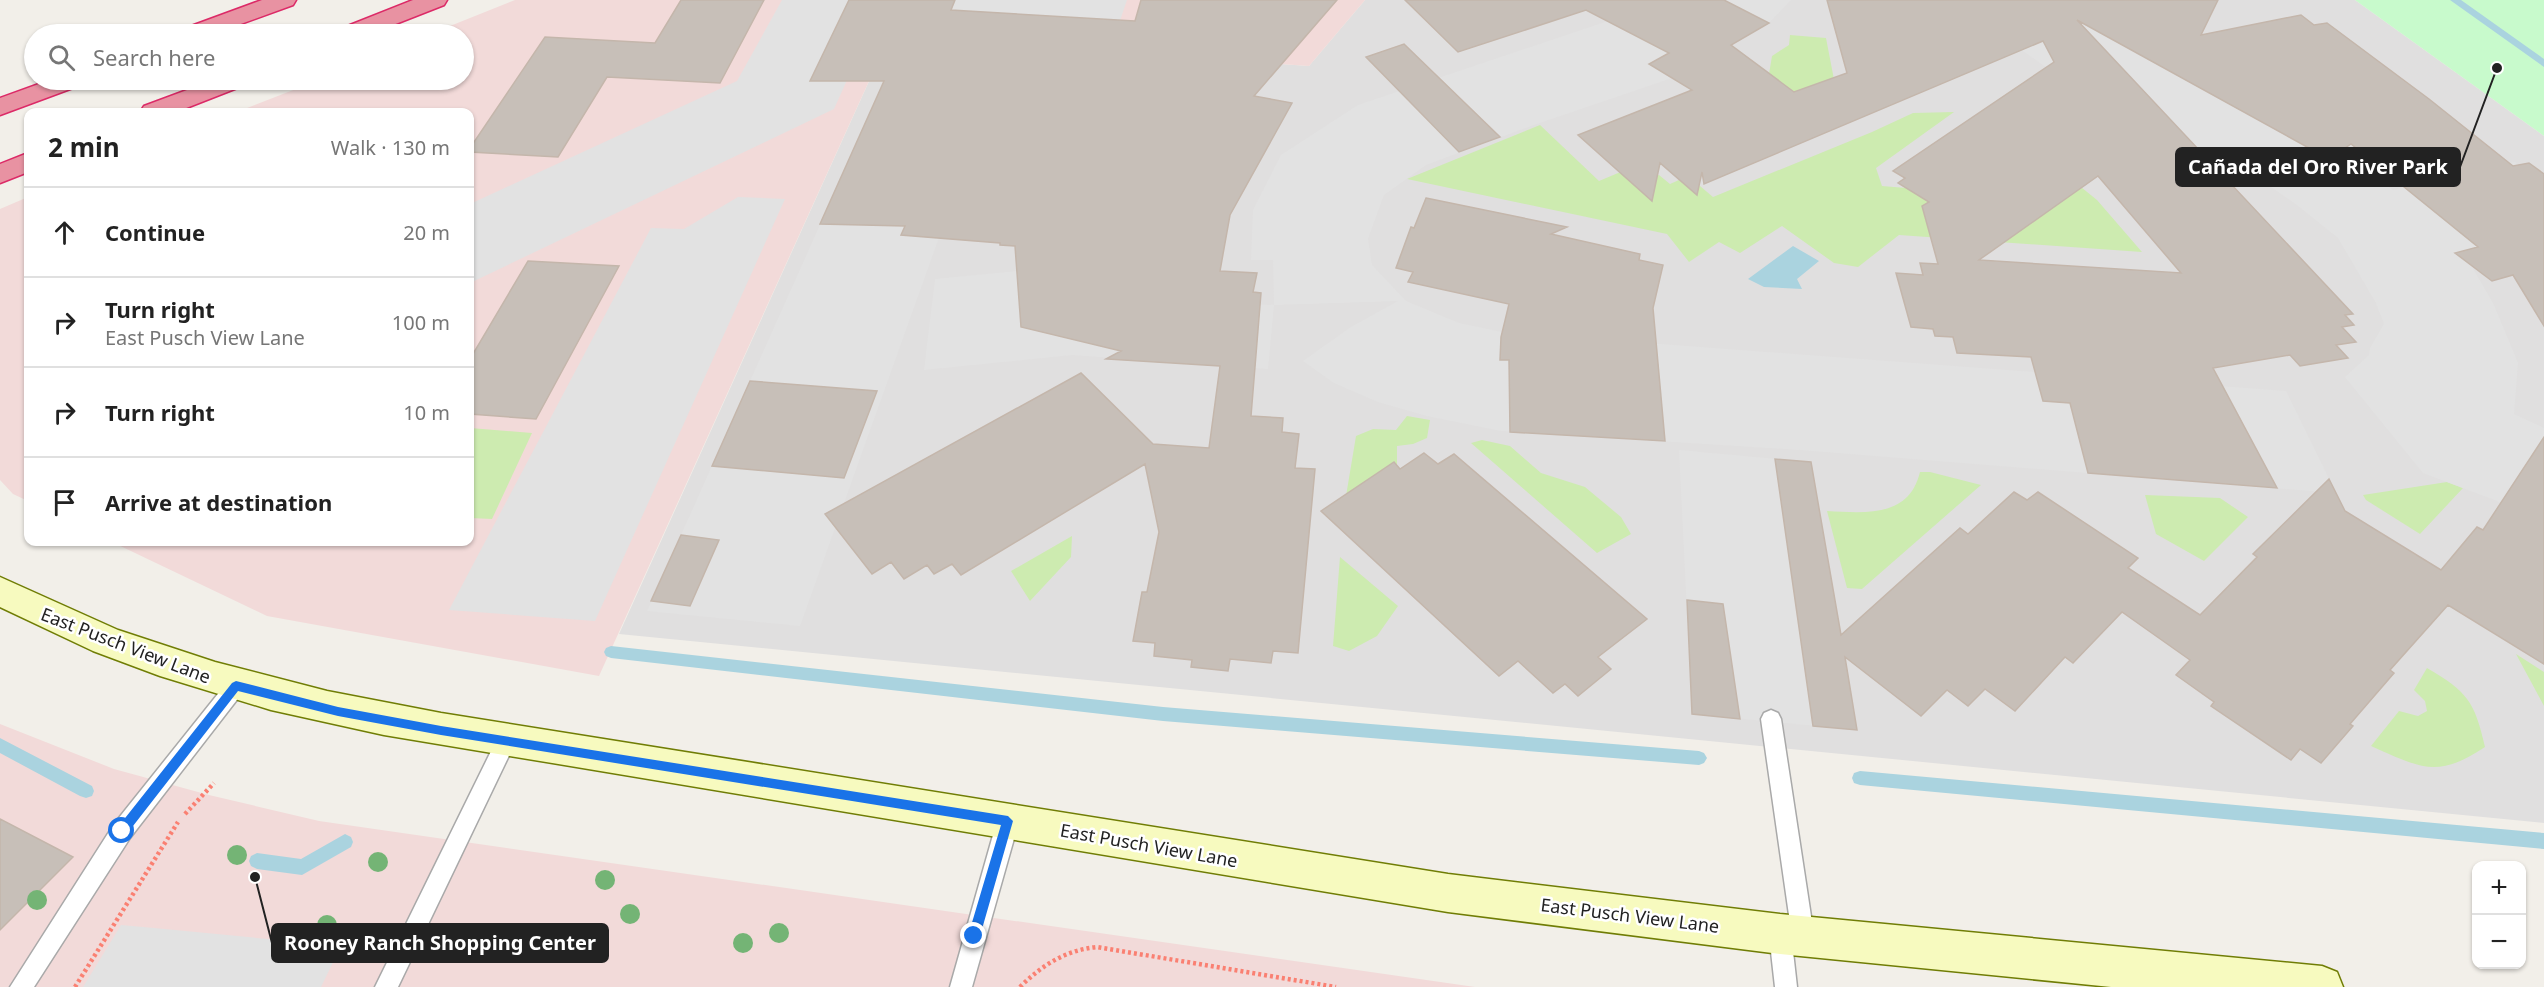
<!DOCTYPE html>
<html lang="en">
<head>
<meta charset="utf-8">
<style>
	:root { --surface:#fff; --page:#f2f2f2; --text:#222; --muted:#767676; --line:#e0e0e0 }
	body { margin:0; font-family:"Noto Sans",sans-serif; background:var(--page); color:var(--text) }
	.controls { position:absolute; right:18px; bottom:18px; display:grid; overflow:hidden; border-radius:12px; box-shadow:0 2px 4px #0004 }
	.controls button { width:54px; height:54px; display:grid; place-items:center; padding:0; border:0; border-bottom:2px solid var(--line); background:var(--surface); color:var(--text); font:30px sans-serif }
	.stop { position:absolute; width:18px; height:18px; margin:-14px; border:4px solid #1a73e8; border-radius:50%; background:#fff }
	.stop.end { background:#1a73e8; border-color:#fff; box-shadow:0 2px 6px #0008 }
	.list { margin:0; padding:0; list-style:none }
	h2 { display:flex; justify-content:space-between; align-items:center; height:78px; margin:0; padding:0 24px; font-size:26px }
	h2 small { font-size:20px; font-weight:400; color:var(--muted) }
	.list li { display:grid; grid-template-columns:39px 1fr auto; gap:18px; align-items:center; box-sizing:border-box; height:90px; padding:0 24px; border-top:2px solid var(--line) }
	.list b { display:block; font-size:22px; white-space:nowrap }
	.list p { margin:0; font-size:20px; white-space:nowrap; color:var(--muted) }
	.list em { font-size:20px; font-style:normal; color:var(--muted) }
	.icon { flex:none; width:33px; height:33px; fill:none; stroke:currentColor; stroke-width:2; stroke-linecap:round; stroke-linejoin:round }
	.map { position:relative; flex:none; width:2544px; height:987px; overflow:hidden }
	.search { position:absolute; background:var(--surface); box-shadow:0 2px 4px #0004; left:24px; top:24px; width:450px; height:66px; display:flex; align-items:center; gap:15px; box-sizing:border-box; padding:0 21px; border-radius:33px; color:var(--muted); font-size:22px }
	.panel { position:absolute; background:var(--surface); box-shadow:0 2px 4px #0004; left:24px; top:108px; width:450px; height:438px; border-radius:12px }
	.map>svg:first-child { display:block }
</style>
</head>
<body>
<div class="map">
<svg width="2544" height="987" viewBox="0 0 2544 987">
	<rect width="100%" height="100%" fill="#f2efe9"/>
	<path fill="#e0dfdf" d="M1365,0H2355L2544,136V823L619,634L889,37L1309,66Z"/>
	<path fill="#f2dad9" d="M515,0H1365L1309,66L889,37L599,676L267,616L112,542H470V112H237L319,80H464V34H430Z
		M28,197V501L13,494L0,480V209Z
		M0,724L114,769L209,795L319,821L1475,987H0Z"/>
	<path fill="#cdebb0" d="M1790,35L1826,38L1837,95L1794,92L1769,74L1772,56L1789,45Z
		M1954,112L1876,168L1882,186L1906,188L1929,202L1925,204L2076,183L2097,200L2142,252L1899,235L1858,267L1834,263L1782,226L1740,253L1719,242L1689,262L1667,234L1407,179L1540,125L1599,181L1630,168L1645,181L1659,175L1670,184L1679,180L1691,190L1700,186L1713,197L1872,132L1913,113Z
		M1407,416L1430,420L1427,438L1413,444L1397,446V465L1395,464L1346,496L1356,436L1373,429L1396,430Z
		M470,428L532,433L492,519L470,518Z
		M1482,440L1510,446L1541,473L1585,487L1621,517L1631,534L1597,553L1471,443Z
		M1920,472H1930L1981,485L1862,589L1847,588L1827,511C1865,513 1909,518 1920,472Z
		M2447,482L2463,488L2420,534L2366,500L2363,495Z
		M2145,495L2220,498L2248,517L2204,561L2156,534Z
		M1072,536L1071,557L1030,601L1011,571Z
		M1340,557L1398,606L1377,636L1349,651L1333,646Z
		M2516,654L2544,672V706Z
		M2427,668C2467,691 2475,702 2485,747C2437,779 2421,768 2371,746L2399,711L2418,716L2427,711L2425,701L2414,690Z"/>
	<path fill="#c8facc" d="M2355,0H2544V136Z"/>
	<path fill="#e2e2e2" d="M782,0H883L834,109L470,283V204L737,81Z
		M918,0H1127L1114,38L944,28Z
		M1648,0H1791L1769,23L1672,78L1528,127L1426,165L1384,195L1368,239L1372,265L1406,301L1459,323L1502,332L2286,391L2336,493L1800,450L1501,431L1427,416L1378,402L1334,383L1303,361L1351,327L1398,301L1274,305L1268,369L1072,355L924,370L935,279L1091,264L1257,273L1251,304L1274,305L1273,260H1251L1253,210L1281,155L1358,105L1608,21Z
		M2077,0L2210,80L2340,151L2393,190L2515,162L2544,183V267L2492,281L2472,267L2493,303L2518,363L2514,414L2544,428V528L2497,501L2423,473L2345,377L2369,355L2370,348L2384,324L2376,303L2338,238L2297,205L2247,170L2193,145L2050,70L2019,48Z
		M901,44L990,95L800,626L647,611Z
		M738,197L785,199L595,621L449,610L651,228L684,229Z
		M1679,450L1811,462L1857,730L1692,714Z
		M121,925L154,928L341,946L321,987H83Z"/>
	<path fill="#aad3df" d="M1793,246L1819,261L1797,279L1802,289L1764,287L1748,279Z"/>
	<g fill="none" stroke-linecap="round" stroke-linejoin="round">
		<path fill="#aad3df" fill-rule="evenodd" d="M2450,0H2461L2544,59V67Z
			M611,646L1163,707L1699,751L1704,753L1707,758L1704,763L1699,765L1163,721L611,658L606,656L604,652L606,648Z
			M0,738L92,786L94,791L92,796L86,798L80,796L0,753Z
			M1860,771L2544,833V849L1860,785L1854,783L1852,778L1854,773Z
			M345,834L351,837L353,842L351,847L302,875L257,869L251,866L249,861L251,856L257,853L301,859Z"/>
	</g>
	<path fill="#c7bfb8" stroke="#c4b6ab" stroke-width="1.5" fill-rule="evenodd" d="M681,0H764L720,83L607,77L558,157L470,152V148L545,37L655,43Z
		M849,0H955L951,10L1135,21L1141,0H1337L1254,96L1292,103L1230,215L1220,271L1257,273L1253,292L1261,293L1251,416L1283,418L1282,432L1299,434L1295,468L1315,469L1298,653L1273,651L1271,663L1230,659L1228,671L1191,667L1192,660L1154,656L1155,643L1133,641L1142,592H1147L1159,532L1145,464L961,575L952,564L934,574L927,565L904,579L891,562L872,574L825,514L1081,373L1153,444L1209,448L1220,366L1106,359L1121,351L1021,327L1015,246L1000,245V243L901,235L905,226L820,224L884,81H810Z
		M1405,0H1724L1769,23L1731,45L1794,92L1847,73L1827,0H2218L2201,35L2301,15L2314,25L2327,23L2429,99L2513,166L2529,163L2544,174V326L2513,275L2492,281L2455,253L2478,247L2351,144L2329,159L2077,20L2353,314L2345,315L2354,325L2342,327L2356,342L2336,345L2348,358L2300,366L2290,355L2213,368L2277,488L2088,473L2070,403L2043,401L2031,357L1957,353L1953,337L1935,336L1933,329L1911,327L1896,273L1923,275L1920,263L1938,264L1922,206L1929,202L1898,183L1905,178L1893,171L2054,62L2043,41L1704,184L1702,172L1697,195L1660,163L1652,201L1578,135L1692,90L1649,64L1669,53L1586,10L1458,52ZM2098,176L2181,273L1979,260Z
		M1404,44L1500,137L1459,152L1366,57Z
		M1426,198L1567,227L1551,234L1640,254L1639,260L1663,265L1653,308L1665,441L1510,432L1509,360H1500L1501,337L1509,304L1408,282L1413,272L1396,268L1411,227L1414,228Z
		M528,261L619,266L536,419L470,414V359Z
		M750,381L877,391L844,478L712,466Z
		M2544,437V664L2448,605L2390,670L2394,673L2350,724L2353,726L2321,763L2300,749L2291,760L2211,706L2214,702L2176,675L2190,660L2122,612L2073,663L2065,657L2015,711L1985,689L1968,706L1947,690L1921,716L1845,657L1857,730L1813,726L1775,459L1811,462L1841,635L1960,528L1968,534L2014,492L2027,500L2038,492L2138,558L2128,568L2200,615L2257,557L2253,554L2329,479L2345,511L2441,570L2477,527L2483,530Z
		M1424,453L1438,464L1454,454L1647,619L1598,657L1611,669L1578,696L1565,684L1553,693L1518,661L1499,676L1321,511L1394,462L1400,469Z
		M681,535L719,540L690,606L651,601Z
		M1687,600L1723,604L1740,719L1692,714Z
		M0,819L73,857L0,930Z"/>
	<g fill="none" stroke-linecap="round" stroke-linejoin="round">
		<g stroke="#a9a9a9" stroke-width="3">
			<path id="lane" d="M236,677L243,680L246,686L243,692L130,838L34,987H10L114,824L229,680Z
				M1771,710L1778,713L1781,719L1814,936L1811,944L1803,947L1795,944L1792,936L1761,719L1764,713Z
				M506,732L513,735L516,741L398,987H375L499,735Z
				M1008,811L1016,814L1019,821L972,987H950L997,821L1000,814Z
				M1780,923L1788,926L1791,934L1797,987H1775L1769,934L1772,926Z"/>
		</g>
		<g stroke="#707d05" stroke-width="3">
			<path id="secondary" d="M0,577L118,630L215,662L327,691L441,713L1448,874L1780,914L2322,966L2337,972L2343,987H2111L1780,954L1448,912L384,735L271,710L160,676L93,651L0,607Z"/>
		</g>
		<g stroke="#dc2a67" stroke-width="3">
			<path id="highway" d="M262,0H296L293,5L213,34H180L183,29Z
				M413,0H447L444,5L370,34H337L340,29Z
				M50,80H85L81,85L0,115V98Z
				M214,80H249L245,85L176,112H140L144,106Z
				M28,153V172L0,183V164Z"/>
		</g>
		<path stroke="#fa8072" stroke-width="4.5" stroke-dasharray="3 3" stroke-linecap="butt" d="M185,814L214,783
			M75,987L178,822
			M1020,987C1042,965 1066,950 1097,947L1336,987"/>
		<use href="#lane" fill="#fff" fill-rule="evenodd"/>
		<use href="#secondary" fill="#f7fabf" fill-rule="evenodd"/>
		<use href="#highway" fill="#e892a2" fill-rule="evenodd"/>
	</g>
	<g fill="#74b475">
		<circle cx="237" cy="855" r="10"/>
		<circle cx="378" cy="862" r="10"/>
		<circle cx="605" cy="880" r="10"/>
		<circle cx="37" cy="900" r="10"/>
		<circle cx="630" cy="914" r="10"/>
		<circle cx="327" cy="925" r="10"/>
		<circle cx="779" cy="933" r="10"/>
		<circle cx="743" cy="943" r="10"/>
	</g>
	<path fill="#1a73e8" d="M236,681L338,707L441,726L1008,816L1013,821L980,936L974,942L968,936L1001,825L441,735L338,716L238,691L126,835H118V827L232,683Z"/>
	<g text-anchor="middle" dominant-baseline="central" stroke-width="5" stroke-linejoin="round" paint-order="stroke">
		<g font-size="18" fill="#222" stroke="#fff">
			<text transform="translate(126 645) rotate(21)">East Pusch View Lane</text>
			<text transform="translate(1149 845) rotate(10)">East Pusch View Lane</text>
			<text transform="translate(1630 915) rotate(7)">East Pusch View Lane</text>
		</g>
	</g>
	<path fill="none" stroke="#222" stroke-width="2" d="M2497 68L2460 167M255 877L272 943"/>
	<g fill="#222" stroke="#fff" stroke-width="2">
		<circle cx="2497" cy="68" r="6"/>
		<circle cx="255" cy="877" r="6"/>
	</g>
	<g fill="#222" stroke="#222" stroke-width="2">
		<rect x="2176" y="148" width="284" height="38" rx="6"/>
		<rect x="272" y="924" width="336" height="38" rx="6"/>
	</g>
	<g font-size="20" text-anchor="middle" font-weight="bold" fill="#fff">
		<text x="2318" y="174">Cañada del Oro River Park</text>
		<text x="440" y="950">Rooney Ranch Shopping Center</text>
	</g>
</svg>
<div class="controls">
<button>+</button>
<button>−</button>
</div>
<div class="stop" style="left:122px;top:831px"></div>
<div class="stop end" style="left:974px;top:936px"></div>
<div class="search"><svg class="icon" aria-label="search" viewBox="0 0 24 24"><circle cx="10" cy="10" r="6"/><path d="M15 15l6 6"/></svg>Search here</div>
<section class="panel">
<h2>2 min<small>Walk · 130 m</small></h2>
<ul class="list">
<li><svg class="icon" aria-label="ahead" viewBox="0 0 24 24"><path d="M12 20V5M6 11l6-6 6 6"/></svg><div><b>Continue</b></div><em>20 m</em></li>
<li><svg class="icon" aria-label="right" viewBox="0 0 24 24"><path d="M7 20v-9h11M14 6l5 5-5 5"/></svg><div><b>Turn right</b><p>East Pusch View Lane</p></div><em>100 m</em></li>
<li><svg class="icon" aria-label="right" viewBox="0 0 24 24"><path d="M7 20v-9h11M14 6l5 5-5 5"/></svg><div><b>Turn right</b></div><em>10 m</em></li>
<li><svg class="icon" aria-label="arrive" viewBox="0 0 24 24"><path d="M6 21V4h12l-3 4 3 4H6"/></svg><div><b>Arrive at destination</b></div></li>
</ul>
</section>
</div>
</body>
</html>
